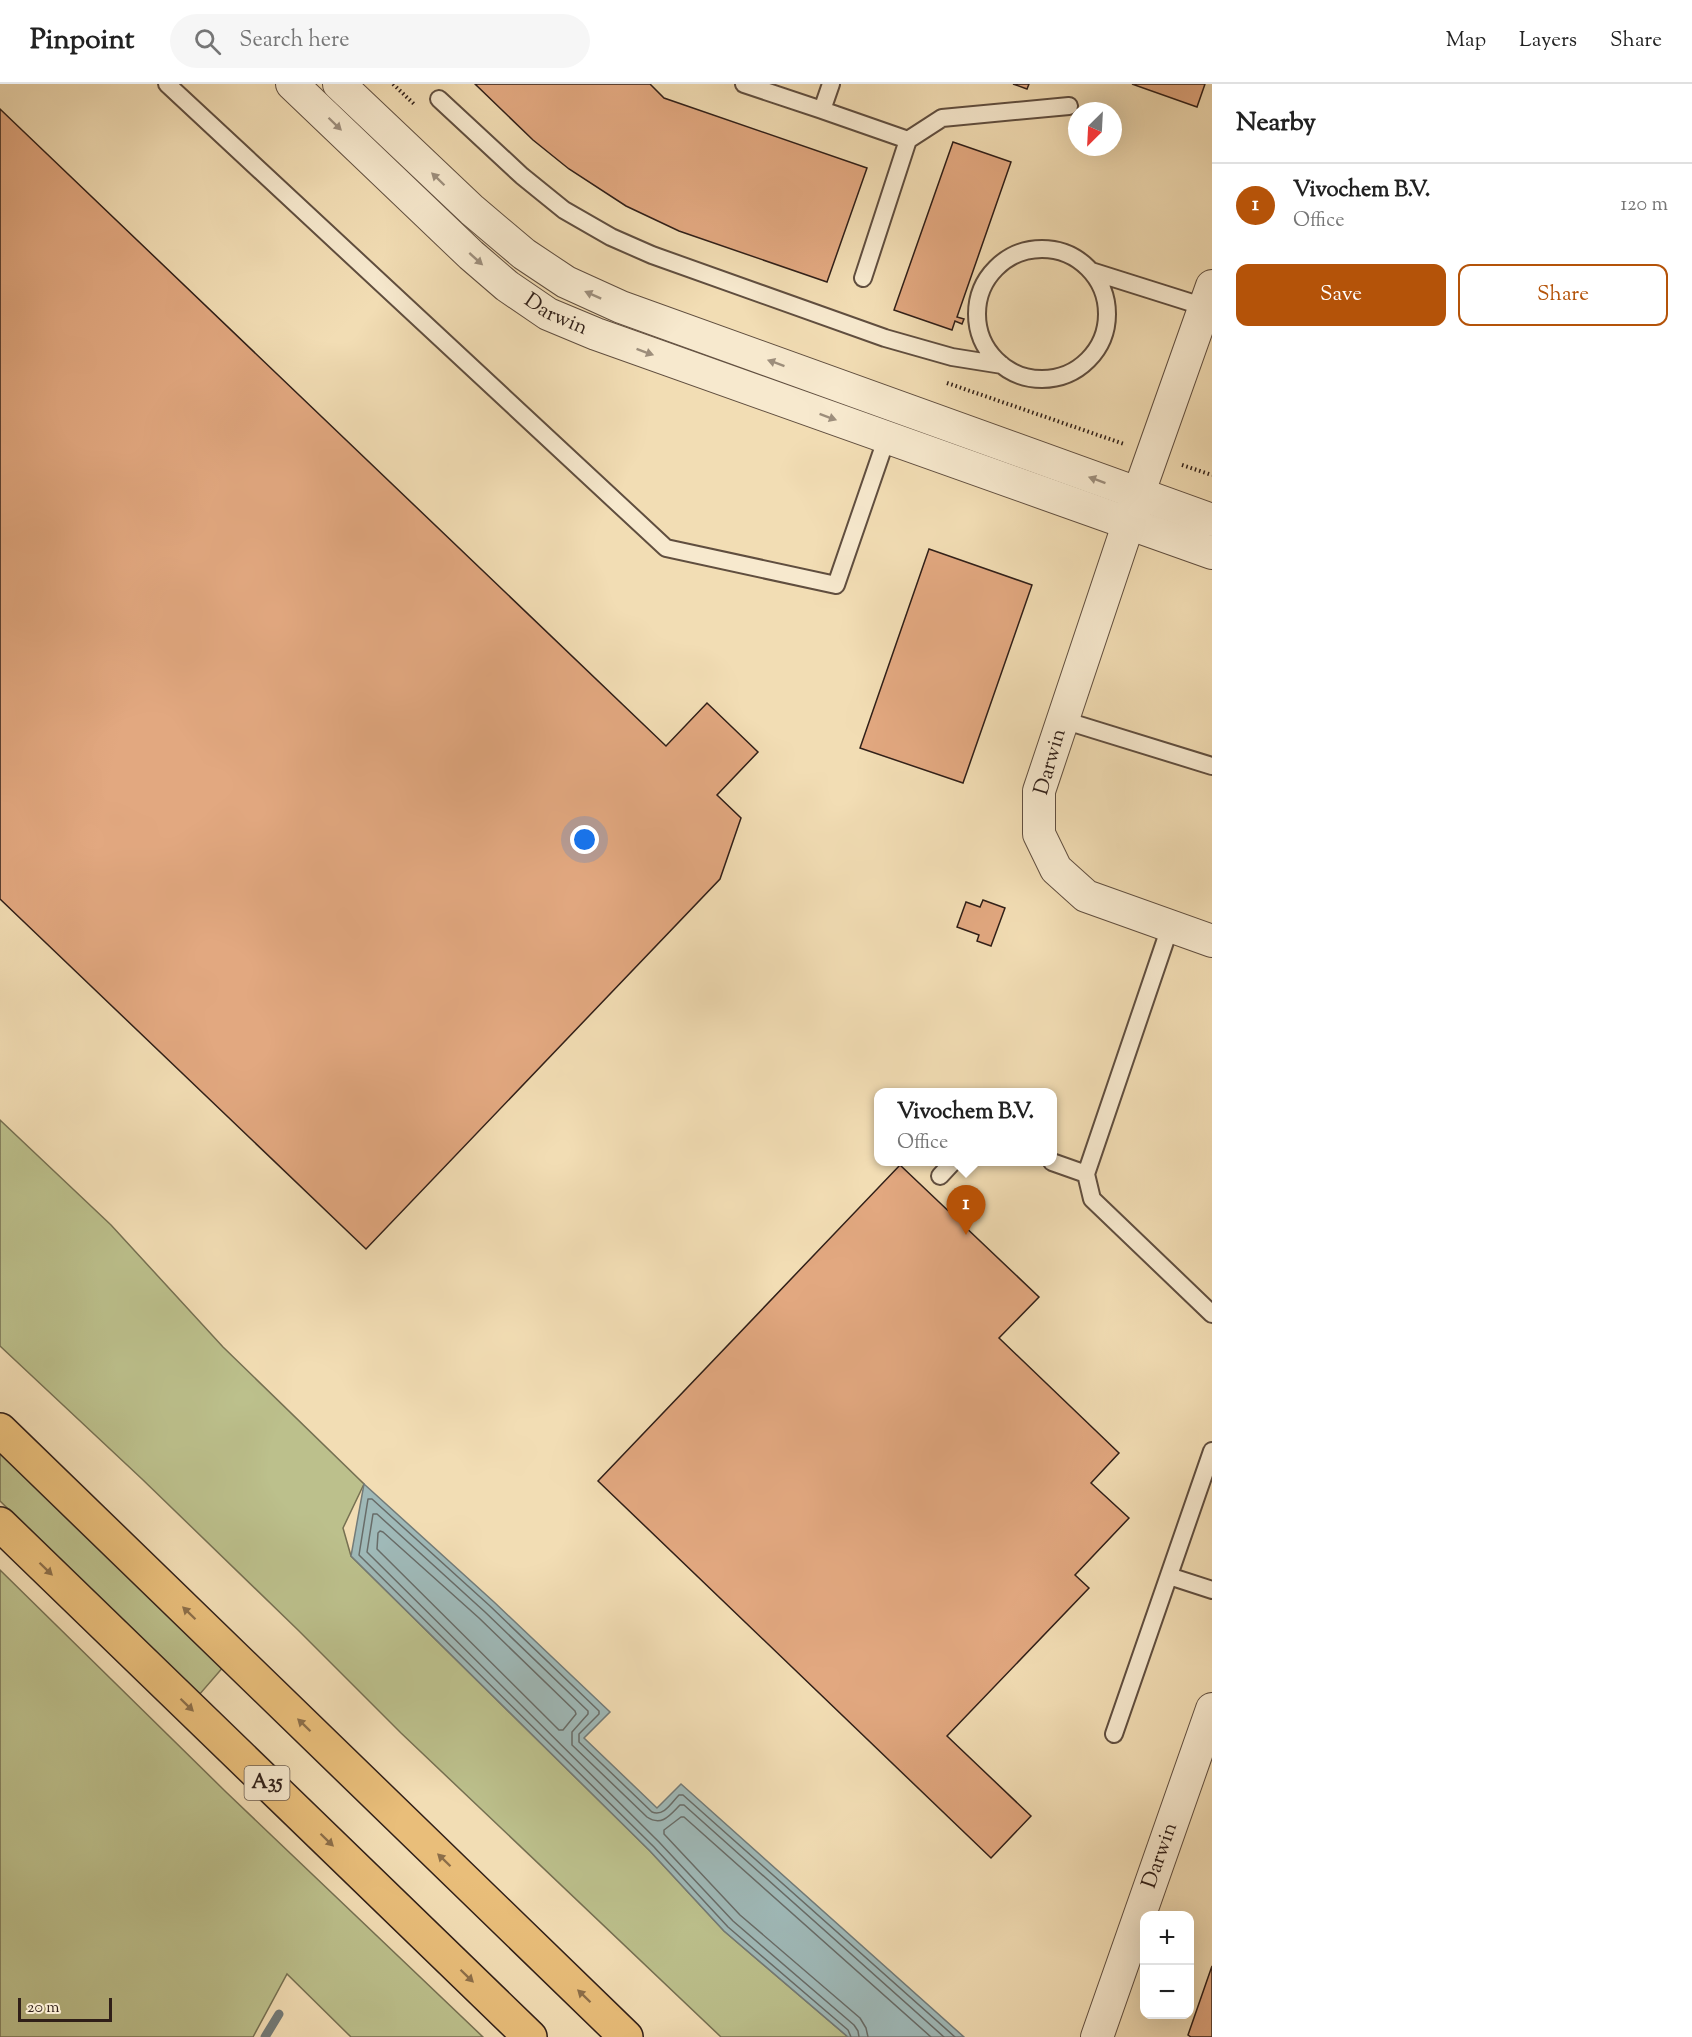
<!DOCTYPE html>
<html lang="en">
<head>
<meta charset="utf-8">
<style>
	:root { --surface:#fff; --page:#f6f6f6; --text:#222; --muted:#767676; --line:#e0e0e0; --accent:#b45309 }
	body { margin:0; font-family:"Sorts Mill Goudy",serif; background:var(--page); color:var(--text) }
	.controls { position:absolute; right:18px; bottom:18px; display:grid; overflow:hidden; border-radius:12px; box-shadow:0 6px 24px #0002 }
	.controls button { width:54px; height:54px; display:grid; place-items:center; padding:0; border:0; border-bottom:2px solid var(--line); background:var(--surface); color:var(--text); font:30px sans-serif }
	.compass { position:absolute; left:1068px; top:18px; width:54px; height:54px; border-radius:50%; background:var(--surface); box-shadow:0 6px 24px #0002; rotate:204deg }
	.scale { position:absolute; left:18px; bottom:15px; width:94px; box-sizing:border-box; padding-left:6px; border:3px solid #301f18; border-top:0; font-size:16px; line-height:21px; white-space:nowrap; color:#301f18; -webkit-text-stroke:4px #f7e9ce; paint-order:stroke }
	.you { position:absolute; left:585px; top:756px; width:21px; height:21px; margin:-15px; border:4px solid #fff; border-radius:50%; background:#1a73e8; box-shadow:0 0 0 9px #1a73e833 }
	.badge { display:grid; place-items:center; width:39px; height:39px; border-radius:50%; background:var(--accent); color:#fff; font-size:20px; font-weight:700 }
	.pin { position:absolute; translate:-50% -50px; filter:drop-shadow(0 2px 3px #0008) }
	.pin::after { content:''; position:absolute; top:32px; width:21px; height:18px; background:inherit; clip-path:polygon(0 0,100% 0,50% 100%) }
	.popup { position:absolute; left:874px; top:1004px; width:183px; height:78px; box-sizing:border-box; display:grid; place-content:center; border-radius:12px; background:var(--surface); filter:drop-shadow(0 2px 4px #0005); font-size:20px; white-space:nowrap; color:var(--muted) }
	.popup b { font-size:22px; color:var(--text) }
	.popup::after { content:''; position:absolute; left:50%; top:100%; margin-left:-12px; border:12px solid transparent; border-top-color:var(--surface) }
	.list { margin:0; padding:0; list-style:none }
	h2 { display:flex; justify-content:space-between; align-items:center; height:78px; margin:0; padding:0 24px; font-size:26px }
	h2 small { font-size:20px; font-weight:400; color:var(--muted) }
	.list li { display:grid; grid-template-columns:39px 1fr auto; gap:18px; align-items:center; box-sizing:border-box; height:84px; padding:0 24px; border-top:2px solid var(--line) }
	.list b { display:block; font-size:22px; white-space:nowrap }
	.list p { margin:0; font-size:20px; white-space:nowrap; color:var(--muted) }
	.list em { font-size:20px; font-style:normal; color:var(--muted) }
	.actions { display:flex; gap:12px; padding:18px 24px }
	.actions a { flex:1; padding:14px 0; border:2px solid var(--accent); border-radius:12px; text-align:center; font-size:21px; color:var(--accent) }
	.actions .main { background:var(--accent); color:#fff }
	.icon { flex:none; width:33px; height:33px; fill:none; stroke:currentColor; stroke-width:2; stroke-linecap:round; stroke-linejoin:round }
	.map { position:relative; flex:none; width:1212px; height:1953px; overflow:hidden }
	header { display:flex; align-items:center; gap:36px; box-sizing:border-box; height:84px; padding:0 30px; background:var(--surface); border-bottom:2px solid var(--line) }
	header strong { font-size:28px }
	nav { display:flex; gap:33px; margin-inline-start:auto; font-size:21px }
	.search { width:420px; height:54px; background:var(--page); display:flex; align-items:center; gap:15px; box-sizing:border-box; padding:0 21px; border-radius:33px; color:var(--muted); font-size:22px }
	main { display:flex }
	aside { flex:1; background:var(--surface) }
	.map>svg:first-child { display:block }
</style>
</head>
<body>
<header>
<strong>Pinpoint</strong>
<div class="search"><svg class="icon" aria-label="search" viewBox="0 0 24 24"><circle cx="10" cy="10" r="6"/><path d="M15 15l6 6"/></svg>Search here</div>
<nav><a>Map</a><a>Layers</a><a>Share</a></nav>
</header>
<main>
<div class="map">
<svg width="1212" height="1953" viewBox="0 0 1212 1953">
	<rect width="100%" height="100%" fill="#f2ddb4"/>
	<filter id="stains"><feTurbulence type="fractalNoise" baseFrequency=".00333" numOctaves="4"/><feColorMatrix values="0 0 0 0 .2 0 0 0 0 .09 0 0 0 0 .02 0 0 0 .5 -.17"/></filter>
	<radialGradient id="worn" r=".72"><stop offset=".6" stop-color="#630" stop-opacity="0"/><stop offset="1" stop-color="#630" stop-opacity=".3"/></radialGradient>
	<path fill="#bcc08c" stroke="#767052" stroke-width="1.5" d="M0,1036L111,1141L223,1263L364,1400L343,1444L351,1472L650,1767L724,1847L848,1953H721L401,1649L298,1546L142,1395L0,1262Z
		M0,1352L231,1574L199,1611L0,1417Z
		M0,1486L226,1708L483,1953H351L287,1890L253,1953H0Z"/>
	<path fill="#9fb9b8" stroke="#737b78" stroke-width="1.5" d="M364,1400L494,1518L610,1628L584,1654L657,1724L681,1700L964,1953H848L724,1847L650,1767L351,1472Z"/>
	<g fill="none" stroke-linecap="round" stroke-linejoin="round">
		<path stroke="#686c68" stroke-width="1.5" d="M380,1447L383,1448L479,1534L575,1627L576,1630L563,1646H559L377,1465L378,1449Z
			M851,1953L848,1946L728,1843L654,1763L359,1471L368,1415H372L490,1522L599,1627V1630L579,1650V1658L652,1728C664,1733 672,1718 679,1711H683L955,1953
			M859,1953L858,1947L854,1941L733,1837L659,1758L367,1468L373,1430H377L485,1528L588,1627V1630L572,1648V1661L647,1733C662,1743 670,1731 680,1721H684L944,1953
			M868,1953L866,1944L860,1934L740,1831L664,1750V1746L681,1733H684L931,1953"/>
		<path stroke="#737b78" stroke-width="9" d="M265,1953L279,1930"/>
	</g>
	<path fill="#e2a880" stroke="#301f18" stroke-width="1.5" d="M475,0H650L664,14L867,84L827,198L679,147L626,122L569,85L533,56Z
		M1013,0H1029L1027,5Z
		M1132,0H1205L1197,23Z
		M0,25L666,662L707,619L758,668L717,711L741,734L720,795L366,1165L0,815Z
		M953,58L1011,78L957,233L964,235L962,240L955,237L952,246L894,226Z
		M929,465L1032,501L963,699L860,664Z
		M983,816L1005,824L991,862L977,857L979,851L957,843L966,818L980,823Z
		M900,1081L1039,1213L999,1254L1119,1369L1091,1399L1129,1434L1075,1491L1089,1504L947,1652L1031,1732L991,1774L598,1397Z
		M1212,1882V1953H1191L1188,1951Z"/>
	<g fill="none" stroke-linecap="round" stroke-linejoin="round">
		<g stroke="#604e3f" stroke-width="20">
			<path id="lane" d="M167,0L666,464L836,501L889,347
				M744,0L822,26
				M831,0L822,26L908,56L863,194
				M439,15L522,92L564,126L611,153L652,171L885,254L952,273L1002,281
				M908,56L942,34L1069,22
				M977 230a65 65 0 1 1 130 0a65 65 0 1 1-130 0Z
				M1091,187L1205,223
				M1063,636L1212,682
				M1170,843L1086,1090L1092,1115L1212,1230
				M1052,1078L1086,1090
				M940,1092L953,1078
				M1169,1492L1212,1506
				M1114,1650L1212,1367"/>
		</g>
		<g stroke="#604e3f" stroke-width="34">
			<g id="street">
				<path id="s1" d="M292,0L471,171L507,202L548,230L596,250L1212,469"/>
				<path d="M339,0L472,126L524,170L566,198L621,223L1212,436"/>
				<path d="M1212,202L1138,411L1039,707V750L1056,785L1086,812L1212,857"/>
				<path id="s2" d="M1097,1953L1212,1625"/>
			</g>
		</g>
		<g stroke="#301f18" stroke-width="36">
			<path id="highway" d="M0,1346L626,1953
				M0,1440L530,1953"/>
		</g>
		<path stroke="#301f18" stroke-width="4" stroke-dasharray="1.5 3" stroke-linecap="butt" d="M393,0L414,20
			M947,299L1124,360
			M1182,381L1212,391"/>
		<use href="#lane" stroke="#f7e9ce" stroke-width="16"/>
		<use href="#street" stroke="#f7e9ce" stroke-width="32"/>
		<use href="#highway" stroke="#e9be7a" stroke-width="33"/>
	</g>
	<defs><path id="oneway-solid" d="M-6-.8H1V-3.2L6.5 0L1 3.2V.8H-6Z" transform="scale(1.5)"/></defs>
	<g fill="#9d8e7c">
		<use href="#oneway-solid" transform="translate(335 40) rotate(44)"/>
		<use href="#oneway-solid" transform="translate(438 95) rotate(-136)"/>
		<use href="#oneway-solid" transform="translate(476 175) rotate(42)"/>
		<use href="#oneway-solid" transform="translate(593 211) rotate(-156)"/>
		<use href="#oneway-solid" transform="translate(645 268) rotate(20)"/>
		<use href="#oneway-solid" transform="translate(776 279) rotate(-160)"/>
		<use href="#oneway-solid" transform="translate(828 333) rotate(20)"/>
		<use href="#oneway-solid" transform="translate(1097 396) rotate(-160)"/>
	</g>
	<g fill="#8c6e49">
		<use href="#oneway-solid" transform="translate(46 1485) rotate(44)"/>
		<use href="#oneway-solid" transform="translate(189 1529) rotate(-136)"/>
		<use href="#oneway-solid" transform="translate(187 1621) rotate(44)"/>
		<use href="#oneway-solid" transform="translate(304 1641) rotate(-136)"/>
		<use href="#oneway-solid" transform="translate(327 1756) rotate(44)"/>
		<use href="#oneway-solid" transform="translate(444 1776) rotate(-136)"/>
		<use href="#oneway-solid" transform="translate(467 1892) rotate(44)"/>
		<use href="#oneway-solid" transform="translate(584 1912) rotate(-136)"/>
	</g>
	<g text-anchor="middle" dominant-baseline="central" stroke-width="4.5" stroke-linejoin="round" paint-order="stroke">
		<rect fill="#f7e9ce" stroke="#6c5c4f" stroke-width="1.5" x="244.5" y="1682" width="45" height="34" rx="4.5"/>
		<g font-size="20" font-weight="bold" fill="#301f18">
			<text x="267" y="1699">A35</text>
		</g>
		<g font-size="21" fill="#301f18" stroke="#f7e9ce">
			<text stroke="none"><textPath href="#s1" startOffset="352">Darwin</textPath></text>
			<text transform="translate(1051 678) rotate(-74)">Darwin</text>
			<text stroke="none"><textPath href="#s2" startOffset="192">Darwin</textPath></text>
		</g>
	</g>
	<rect width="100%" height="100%" filter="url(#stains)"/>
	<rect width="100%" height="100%" fill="url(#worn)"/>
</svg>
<div class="controls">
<button>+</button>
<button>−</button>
</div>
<svg class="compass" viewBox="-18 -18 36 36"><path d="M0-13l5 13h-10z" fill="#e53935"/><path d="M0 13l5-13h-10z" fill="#767676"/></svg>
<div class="scale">20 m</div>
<div class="you"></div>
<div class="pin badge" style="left:966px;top:1151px">1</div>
<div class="popup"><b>Vivochem B.V.</b>Office</div>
</div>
<aside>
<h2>Nearby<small></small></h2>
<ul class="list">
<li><span class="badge">1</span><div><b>Vivochem B.V.</b><p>Office</p></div><em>120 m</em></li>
</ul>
<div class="actions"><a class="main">Save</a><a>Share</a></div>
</aside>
</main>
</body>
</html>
